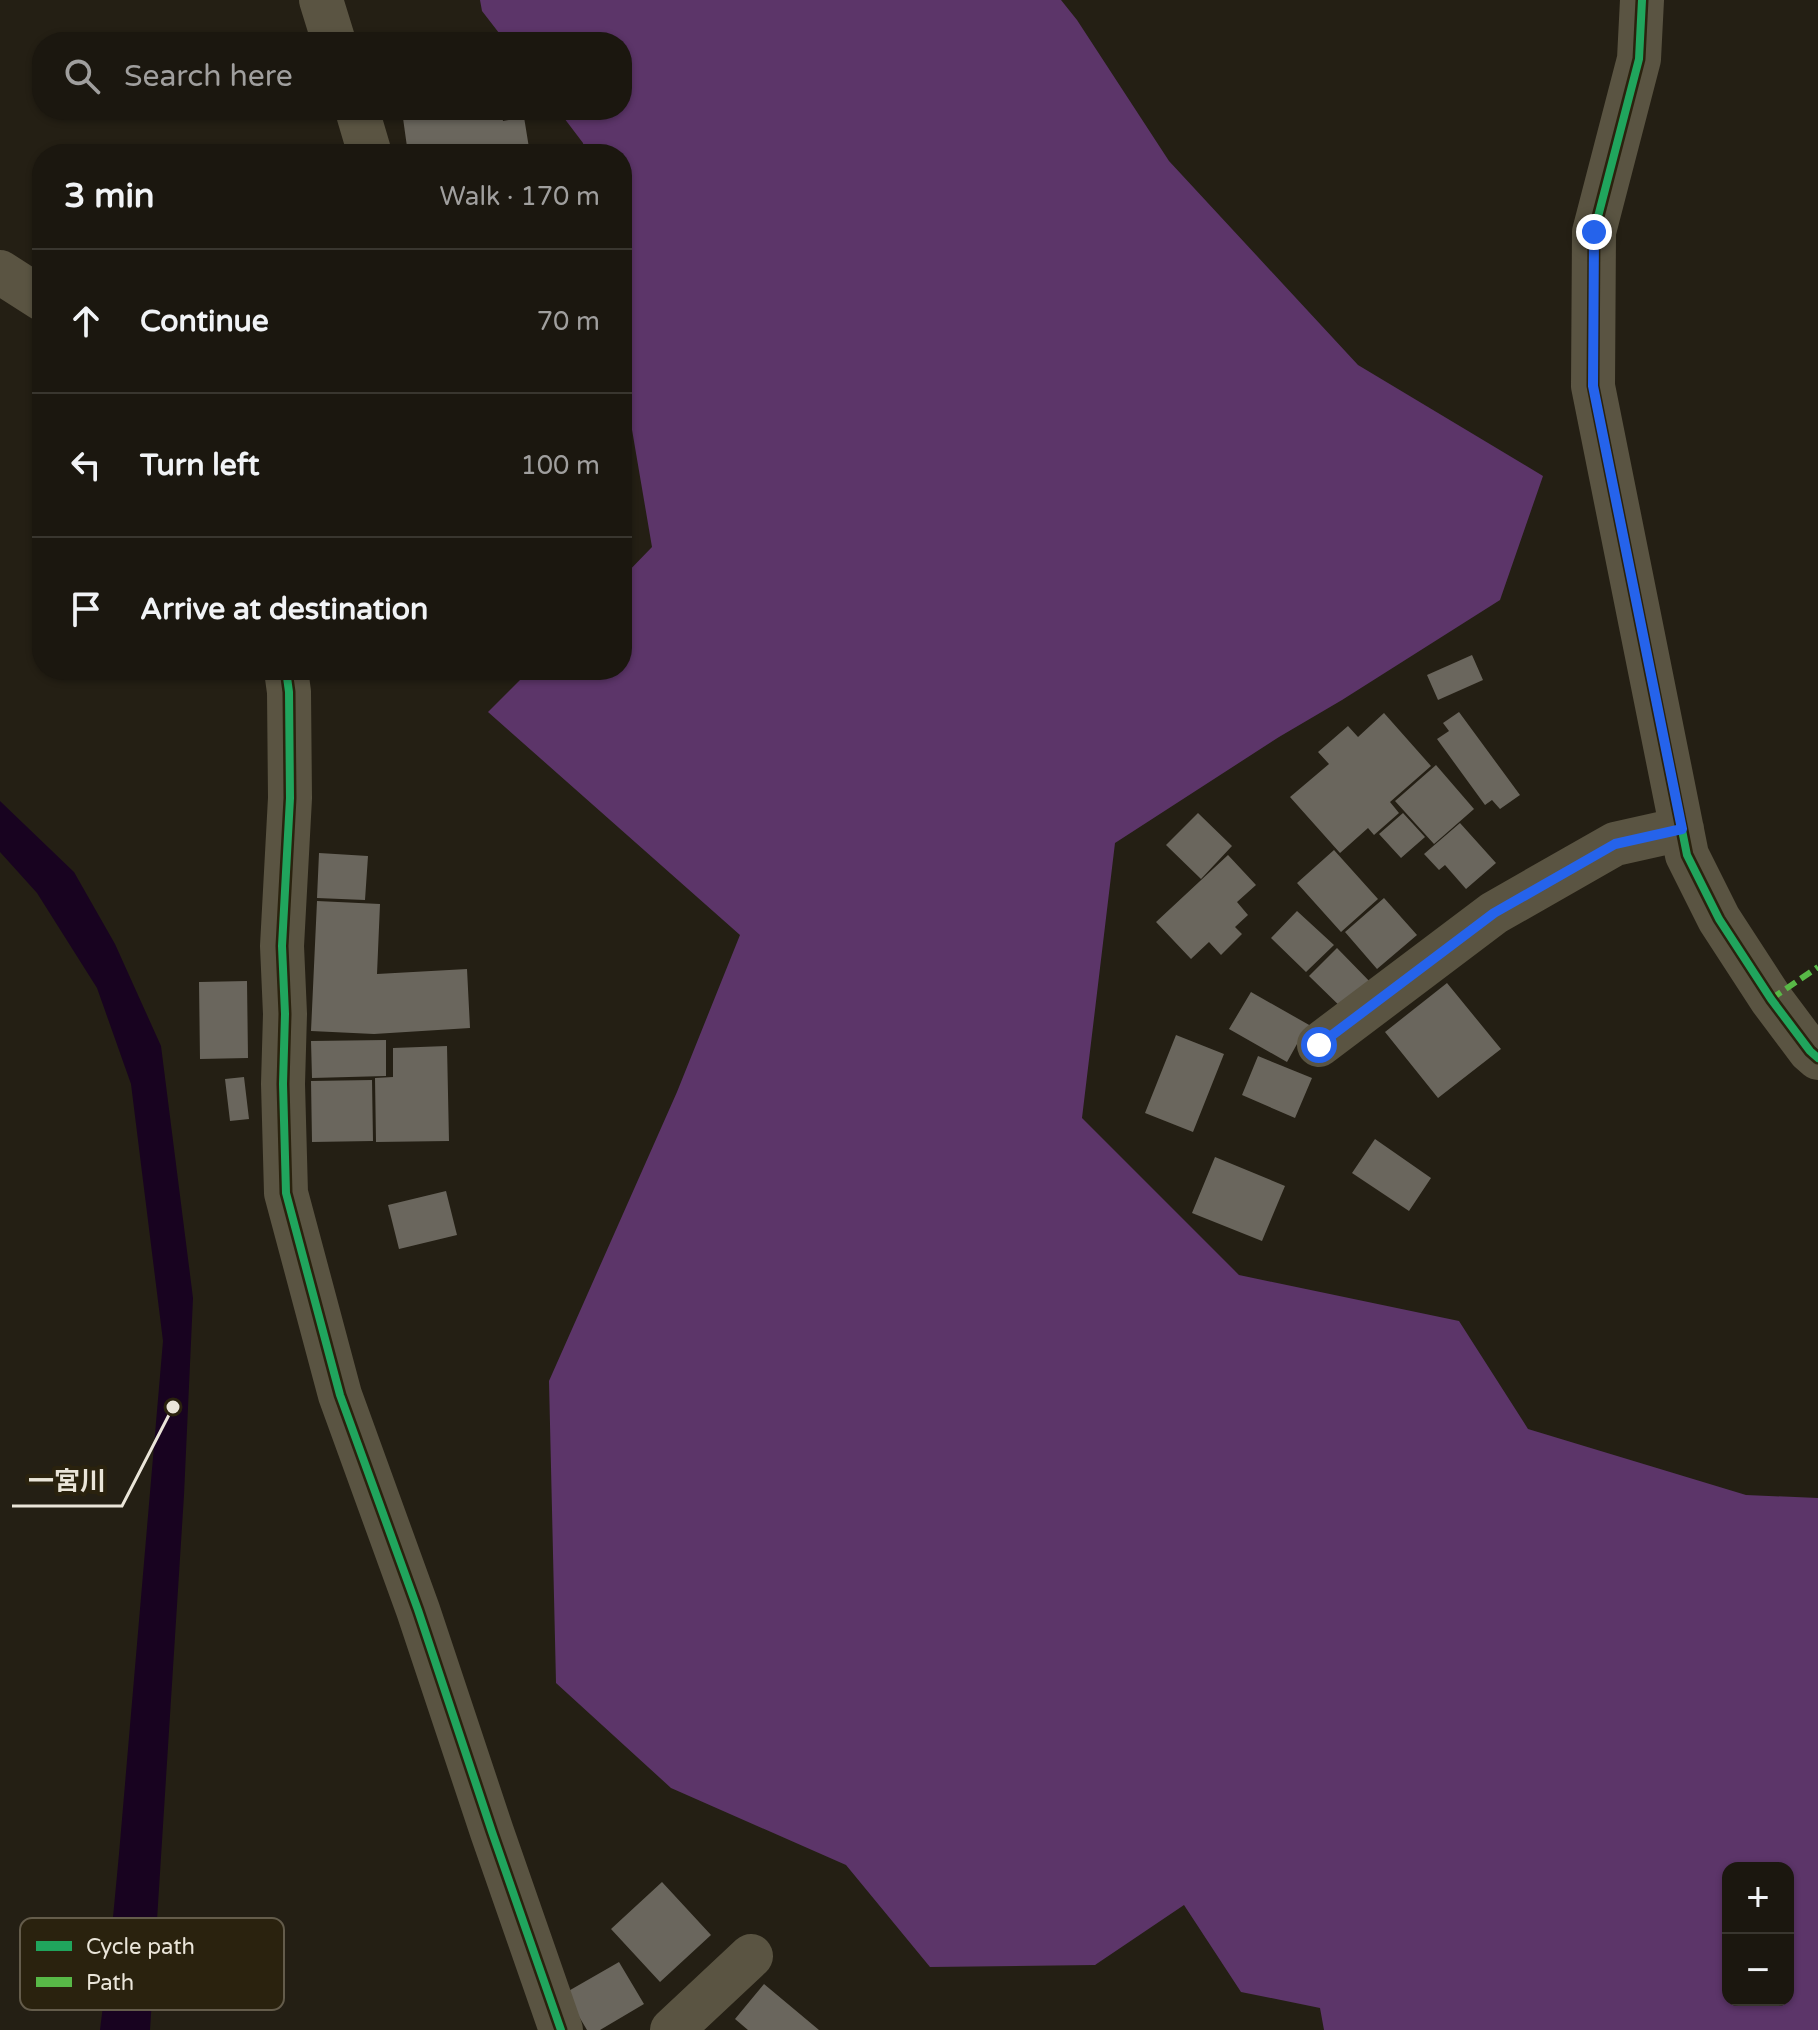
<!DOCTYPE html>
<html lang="en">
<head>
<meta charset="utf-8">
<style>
	:root { --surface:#1b170f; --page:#242018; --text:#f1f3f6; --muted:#a09f9e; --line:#39362f }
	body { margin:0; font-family:"Varela Round","Noto Sans JP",sans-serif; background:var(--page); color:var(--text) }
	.controls { position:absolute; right:24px; bottom:24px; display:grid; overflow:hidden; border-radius:16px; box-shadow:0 2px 6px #0004 }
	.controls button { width:72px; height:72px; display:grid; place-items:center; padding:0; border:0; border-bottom:2px solid var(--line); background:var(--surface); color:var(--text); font:40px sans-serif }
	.stop { position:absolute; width:24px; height:24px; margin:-18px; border:6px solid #2563eb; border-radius:50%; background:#fff }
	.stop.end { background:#2563eb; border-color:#fff; box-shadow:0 2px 8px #0008 }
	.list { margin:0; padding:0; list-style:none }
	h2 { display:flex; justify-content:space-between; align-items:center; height:104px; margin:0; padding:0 32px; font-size:34px }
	h2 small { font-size:26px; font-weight:400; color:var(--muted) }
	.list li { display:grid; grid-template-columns:52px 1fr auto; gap:24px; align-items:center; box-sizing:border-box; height:144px; padding:0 32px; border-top:2px solid var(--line) }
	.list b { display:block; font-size:30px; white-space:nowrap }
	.list em { font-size:26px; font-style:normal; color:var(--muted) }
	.icon { flex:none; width:44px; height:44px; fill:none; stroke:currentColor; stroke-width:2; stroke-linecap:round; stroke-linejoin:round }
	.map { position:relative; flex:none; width:1818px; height:2030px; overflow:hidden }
	.search { position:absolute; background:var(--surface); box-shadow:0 2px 6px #0004; left:32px; top:32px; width:600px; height:88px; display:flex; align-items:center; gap:20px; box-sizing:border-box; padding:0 28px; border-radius:32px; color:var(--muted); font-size:30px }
	.panel { position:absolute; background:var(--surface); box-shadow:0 2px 6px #0004; left:32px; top:144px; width:600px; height:536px; border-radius:32px }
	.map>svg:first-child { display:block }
</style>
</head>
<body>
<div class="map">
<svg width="1818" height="2030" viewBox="0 0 1818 2030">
	<rect width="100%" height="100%" fill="#241f14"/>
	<path fill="#5c3569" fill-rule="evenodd" d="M480,0H1061L1077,20L1169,161L1358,365L1543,476L1500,600L1342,700L1279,737L1115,843L1082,1118L1239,1275L1459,1321L1528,1429L1746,1495L1818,1498V2030H1324L1320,2008L1241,1992L1184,1905L1095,1965L930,1967L846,1865L671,1788L556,1683L549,1381L677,1092L740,935L488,712L530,670H622V578L652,547L622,371V154H585L583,143L558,110H622V42H506L482,11ZM1788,1868V2000H1728V1868Z"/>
	<path fill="#180320" d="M0,801L74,872L115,944L161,1046L193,1298L184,1495L150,2030H100L110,1949L119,1854L163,1341L131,1084L97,988L37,893L0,852Z"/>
	<path fill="#6a665d" d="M409,110H501L503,121L524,117L530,154H408L402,111Z
		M622,473L630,476L623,499H622Z
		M1472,655L1483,680L1438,700L1427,675Z
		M1459,712L1520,795L1500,809L1492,800L1485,805L1437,739L1449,731L1443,723Z
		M1384,713L1431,766L1390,802L1399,813L1374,835L1368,828L1340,853L1290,797L1329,764L1318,752L1348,726L1358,737Z
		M1436,765L1474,809L1434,844L1395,801Z
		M1198,813L1232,846L1201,879L1166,845Z
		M1403,813L1425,837L1401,858L1379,834Z
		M1460,823L1496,863L1466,889L1445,865L1439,870L1424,854Z
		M1334,850L1378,899L1341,932L1297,883Z
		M319,853L368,856L365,900L317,898Z
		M1228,855L1256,885L1237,902L1248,915L1235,927L1242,934L1221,955L1209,942L1191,959L1156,922Z
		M1384,898L1417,935L1377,969L1345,932Z
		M317,901L380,904L377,974L467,969L470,1028L374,1034L311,1031Z
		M1297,911L1334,945L1306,972L1271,938Z
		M1337,948L1375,987L1348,1014L1309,976Z
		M247,981L248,1058L200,1059L199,982Z
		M1447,983L1501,1049L1438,1098L1385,1032Z
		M1251,992L1318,1030L1306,1049L1297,1044L1287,1062L1229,1029Z
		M1176,1035L1224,1054L1193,1132L1145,1113Z
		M386,1040V1076L312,1078L311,1041Z
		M447,1046L449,1141L376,1142L375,1078L393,1077V1048Z
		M1258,1056L1312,1078L1295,1118L1242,1095Z
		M244,1077L249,1119L230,1121L225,1079Z
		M372,1080L373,1141L312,1142L311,1081Z
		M1375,1139L1431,1178L1409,1211L1352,1173Z
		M1215,1157L1285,1186L1262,1241L1192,1213Z
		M446,1191L457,1235L399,1249L388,1205Z
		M662,1882L711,1935L660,1982L611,1929Z
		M619,1962L644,2004L600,2030H587L565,1993Z
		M764,1984L819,2030H748L735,2019Z"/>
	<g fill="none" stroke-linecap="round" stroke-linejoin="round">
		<path stroke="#5a5442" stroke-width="44" d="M321,0L334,42
			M1642,0L1639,59L1594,232L1593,386L1687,855L1719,919L1771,999L1810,1051L1818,1058
			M357,110L370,154
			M0,272L42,299
			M286,670L289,692L290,798L282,946L285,1014L283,1084L286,1193L340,1395L418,1610L492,1832L561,2030
			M1319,1045L1494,913L1615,844L1682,829
			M672,2030L751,1956"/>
		<path stroke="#58b947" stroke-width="6" stroke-dasharray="12 6" stroke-linecap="butt" d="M1771,999L1818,967"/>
		<g stroke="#2a220e" stroke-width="13">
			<path id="cycleway" d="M1642,0L1639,59L1594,232L1593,386L1687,855L1719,919L1771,999L1810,1051L1818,1058
				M286,670L289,692L290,798L282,946L285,1014L283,1084L286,1193L340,1395L418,1610L492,1832L561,2030"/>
		</g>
		<use href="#cycleway" stroke="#20a55d" stroke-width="8"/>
	</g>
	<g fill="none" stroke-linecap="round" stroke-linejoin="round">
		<path stroke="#2563eb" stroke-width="10" d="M1319,1045L1494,913L1615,844L1682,829L1593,386L1594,232"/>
	</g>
	<rect x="20" y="1918" width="264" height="92" rx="12" fill="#2a220e" stroke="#645c4b" stroke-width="2"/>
	<rect x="36" y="1941" width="36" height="10" fill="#20a55d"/>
	<rect x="36" y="1977" width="36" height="10" fill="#58b947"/>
	<g font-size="22" fill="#eae5d9">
		<text x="86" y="1954">Cycle path</text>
		<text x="86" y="1990">Path</text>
	</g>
	<path fill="none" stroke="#eae5d9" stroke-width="3" d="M173 1407L122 1506H12"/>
	<circle fill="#eae5d9" stroke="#2a220e" stroke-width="3" cx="173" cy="1407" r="8"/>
	<g font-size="26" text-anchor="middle" font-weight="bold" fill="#eae5d9" stroke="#2a220e" stroke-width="8" stroke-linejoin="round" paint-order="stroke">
		<text x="67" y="1490">一宮川</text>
	</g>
</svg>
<div class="controls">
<button>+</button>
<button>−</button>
</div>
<div class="stop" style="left:1319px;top:1045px"></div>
<div class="stop end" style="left:1594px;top:232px"></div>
<div class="search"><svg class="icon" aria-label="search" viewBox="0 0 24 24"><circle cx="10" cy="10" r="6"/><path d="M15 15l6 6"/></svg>Search here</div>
<section class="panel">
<h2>3 min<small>Walk · 170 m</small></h2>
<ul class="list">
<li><svg class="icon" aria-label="ahead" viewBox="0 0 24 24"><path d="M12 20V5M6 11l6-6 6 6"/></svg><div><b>Continue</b></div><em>70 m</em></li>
<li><svg class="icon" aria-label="left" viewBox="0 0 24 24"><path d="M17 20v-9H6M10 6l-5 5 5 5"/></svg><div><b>Turn left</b></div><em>100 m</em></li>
<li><svg class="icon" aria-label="arrive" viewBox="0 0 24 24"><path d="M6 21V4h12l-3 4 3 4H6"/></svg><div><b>Arrive at destination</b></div></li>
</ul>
</section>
</div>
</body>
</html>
